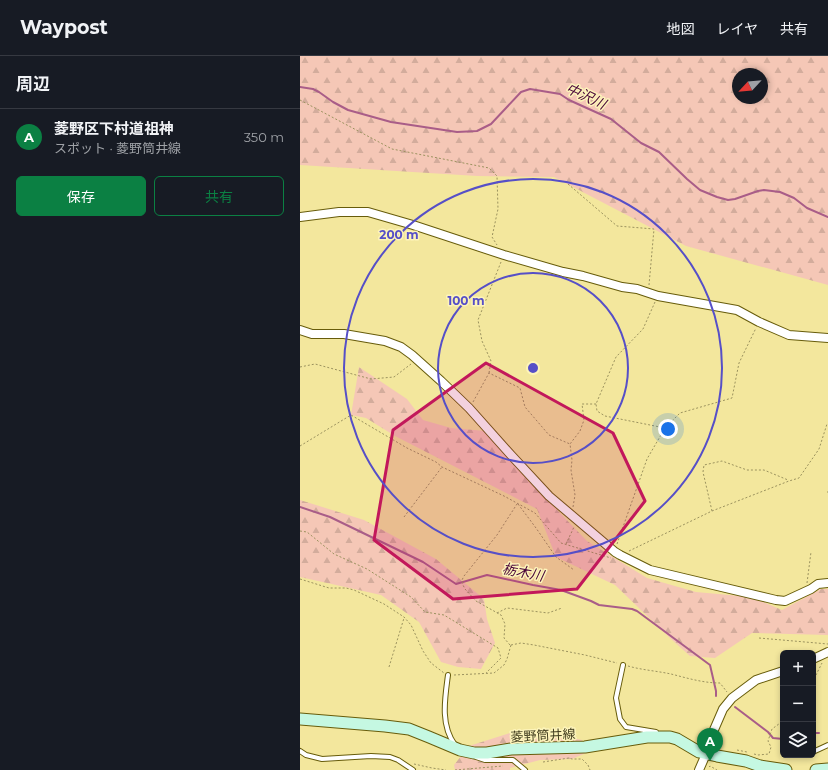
<!DOCTYPE html>
<html lang="ja">
<head>
<meta charset="utf-8">
<style>
	:root { --surface:#171b24; --page:#242831; --text:#f1f3f6; --muted:#9ea1a6; --line:#363941; --accent:#0b8043 }
	body { margin:0; font-family:Montserrat,"Noto Sans JP",sans-serif; background:var(--page); color:var(--text) }
	.controls { position:absolute; right:12px; bottom:12px; display:grid; overflow:hidden; border-radius:6px; box-shadow:0 2px 6px #0003 }
	.controls button { width:36px; height:36px; display:grid; place-items:center; padding:0; border:0; border-bottom:1px solid var(--line); background:var(--surface); color:var(--text); font:20px sans-serif }
	.compass { position:absolute; left:432px; top:12px; width:36px; height:36px; border-radius:50%; background:var(--surface); box-shadow:0 2px 6px #0003; rotate:244deg }
	.you { position:absolute; left:368px; top:373px; width:14px; height:14px; margin:-10px; border:3px solid #fff; border-radius:50%; background:#1a73e8; box-shadow:0 0 0 6px #1a73e833 }
	.badge { display:grid; place-items:center; width:26px; height:26px; border-radius:50%; background:var(--accent); color:#fff; font-size:13px; font-weight:700 }
	.pin { position:absolute; translate:-50% -33px; filter:drop-shadow(0 1px 2px #0008) }
	.pin::after { content:''; position:absolute; top:21px; width:14px; height:12px; background:inherit; clip-path:polygon(0 0,100% 0,50% 100%) }
	.list { margin:0; padding:0; list-style:none }
	h2 { display:flex; justify-content:space-between; align-items:center; height:52px; margin:0; padding:0 16px; font-size:17px }
	h2 small { font-size:13px; font-weight:400; color:var(--muted) }
	.list li { display:grid; grid-template-columns:26px 1fr auto; gap:12px; align-items:center; box-sizing:border-box; height:56px; padding:0 16px; border-top:1px solid var(--line) }
	.list b { display:block; font-size:15px; white-space:nowrap }
	.list p { margin:0; font-size:13px; white-space:nowrap; color:var(--muted) }
	.list em { font-size:13px; font-style:normal; color:var(--muted) }
	.actions { display:flex; gap:8px; padding:12px 16px }
	.actions a { flex:1; padding:9px 0; border:1px solid var(--accent); border-radius:6px; text-align:center; font-size:14px; color:var(--accent) }
	.actions .main { background:var(--accent); color:#fff }
	.icon { flex:none; width:22px; height:22px; fill:none; stroke:currentColor; stroke-width:2; stroke-linecap:round; stroke-linejoin:round }
	.map { position:relative; flex:none; width:528px; height:714px; overflow:hidden }
	header { display:flex; align-items:center; gap:24px; box-sizing:border-box; height:56px; padding:0 20px; background:var(--surface); border-bottom:1px solid var(--line) }
	header strong { font-size:19px }
	nav { display:flex; gap:22px; margin-inline-start:auto; font-size:14px }
	main { display:flex }
	aside { flex:1; background:var(--surface) }
	.map>svg:first-child { display:block }
</style>
</head>
<body>
<header>
<strong>Waypost</strong>
<nav><a>地図</a><a>レイヤ</a><a>共有</a></nav>
</header>
<main>
<aside>
<h2>周辺<small></small></h2>
<ul class="list">
<li><span class="badge">A</span><div><b>菱野区下村道祖神</b><p>スポット · 菱野筒井線</p></div><em>350 m</em></li>
</ul>
<div class="actions"><a class="main">保存</a><a>共有</a></div>
</aside>
<div class="map">
<svg width="528" height="714" viewBox="0 0 528 714">
	<defs>
		<pattern id="forest-firs" width="22" height="20" patternUnits="userSpaceOnUse"><rect width="22" height="20" fill="#f5c7b6"/><path d="M5 1l3.5 6h-7zM16 11l3.5 6h-7z" fill="#d3ac9c"/></pattern>
	</defs>
	<rect width="100%" height="100%" fill="#f3e79d"/>
	<path fill="url(#forest-firs)" fill-rule="evenodd" d="M0,0H528V229L386,190L254,121L177,120L0,109ZM438,18H462V42H438Z
		M59,311L107,343L123,364L151,372L197,376L236,432L287,485L347,522L396,536L451,541L482,554L521,533H528V579L452,577L415,602L390,600L371,583L315,529L256,501L237,453L95,380L66,362L51,359Z
		M0,444L64,464L136,503L184,543L187,563L195,587L181,613L158,611L141,606L119,566L81,539L0,521Z
		M213,676L252,678L282,684L286,697L272,703L240,704L210,712V714H155L154,709L169,690Z"/>
	<g fill="none" stroke-linecap="round" stroke-linejoin="round">
		<path stroke="#a95d88" stroke-width="2" d="M0,31L13,33L19,36L33,46L48,54L91,66L157,76L177,75L191,68L221,36L230,33L260,38L269,44L311,63L341,87L359,96L387,123L400,134L417,141L428,144L435,143L458,135L464,134L480,136L494,142L507,152L528,161
			M0,451L30,461L123,506L156,528L187,519L233,529L261,534L291,545L299,549L332,553L337,555L410,609L416,635V640
			M435,651L468,676L473,682L483,683
			M513,677H519"/>
		<g stroke="#675c0b" stroke-width="6">
			<path id="lane" d="M323,609L316,642L320,663L326,671L356,676
				M148,619C145,642 140,669 155,689
				M0,695L6,699L22,703L71,700L90,701L98,704L113,714
				M515,695L528,689
				M176,701L185,704H213L225,714"/>
		</g>
		<g stroke="#675c0b" stroke-width="10">
			<path id="street" d="M0,161L39,156H68L113,169L204,199L263,216L283,220L322,231L337,233L358,240L437,254L459,266L489,279L528,282
				M0,274L12,278H44L85,285L101,291L112,299L141,325L169,352L211,399L249,440L315,496L320,499L350,514L476,544L485,545L511,533L518,528L528,527
				M513,603L528,596
				M399,714L406,698L410,683L423,653L432,642L456,624L483,615"/>
		</g>
		<g stroke="#675c0b" stroke-width="13">
			<path id="secondary" d="M0,663L85,670L109,673L129,681L160,694L174,697H187L211,693L285,691L347,681H370L377,683L399,696L417,700L446,705L460,710L486,714
				M516,714L528,713"/>
		</g>
		<path stroke="#9b925e" stroke-width="1" stroke-dasharray="2 2" stroke-linecap="butt" d="M0,44L92,93L189,112L197,120L198,153L192,181L197,189
			M268,128L317,170L354,173L349,229
			M355,246L343,273L316,301L296,348L297,355L305,360L365,372
			M0,311L15,308L71,323L94,321L111,308
			M189,317L191,305L182,285L178,264L201,206
			M173,346L189,317L220,332L225,351L249,379L270,388
			M0,390L51,359L107,392L136,406L142,411L204,440L235,457L261,487L311,502
			M527,436H528
			M218,448L236,472L256,501L274,514
			M273,451L275,439L271,414L272,404L270,388L280,375L284,364L282,348H296
			M412,455L403,416L404,409L422,405L447,414H464L488,424
			M104,461L142,411
			M0,475L7,476L34,498L67,513L111,541L125,556L144,559L198,592L201,602L186,617
			M266,488L274,471
			M317,488L347,403L365,372L380,357L432,342L439,307L456,272
			M329,495L412,455L489,425L499,422L519,393L527,368H528
			M0,523L29,532H46L54,534L84,548L104,561L111,569L123,595L131,607L144,617
			M507,527L511,496
			M197,557L207,552L248,557L262,552
			M459,582L528,588
			M210,589L204,582L205,568L201,559L176,545L165,533L163,529L162,524L164,520L197,479L217,448
			M211,589L221,587L234,589L285,599L317,607
			M328,610C342,614 357,615 371,618C387,622 403,627 420,627L427,636
			M89,611L104,562
			M154,619L194,617L204,609L207,603L211,589
			M513,622L516,619L522,607
			M437,694L447,696
			M454,698L458,699L469,698L471,691L468,685L472,673L483,665
			M243,706L269,702L272,703H282L288,709L290,714
			M114,708L132,712L146,714
			M409,711L410,710L417,714
			M155,714L203,710"/>
		<use href="#lane" stroke="#fff" stroke-width="4"/>
		<use href="#street" stroke="#fff" stroke-width="8"/>
		<use href="#secondary" stroke="#c5f8e2" stroke-width="11"/>
	</g>
	<path fill="#c2185b" fill-opacity="0.2" stroke="#c2185b" stroke-width="3" stroke-linejoin="round" d="M186,307L313,377L345,445L277,533L153,543L74,484L93,374Z"/>
	<g fill="none" stroke="#564fc7" stroke-width="2">
		<circle cx="233" cy="312" r="95"/>
		<circle cx="233" cy="312" r="189"/>
	</g>
	<g text-anchor="middle" dominant-baseline="central" stroke-width="3" stroke-linejoin="round" paint-order="stroke">
		<g font-size="13" fill="#423d1f" stroke="#fdf4ba">
			<text transform="translate(243 679) rotate(-3)">菱野筒井線</text>
		</g>
		<g font-size="14" font-style="italic" fill="#4a063a" stroke="#fdf4ba">
			<text transform="translate(286 40) rotate(25)">中沢川</text>
			<text transform="translate(223 516) rotate(11)">栃木川</text>
		</g>
	</g>
	<circle cx="233" cy="312" r="6" fill="#564fc7" stroke="#fdf4ba" stroke-width="2"/>
	<g font-size="12" text-anchor="middle" font-weight="bold" fill="#564fc7" stroke="#fdf4ba" stroke-width="3" stroke-linejoin="round" paint-order="stroke">
		<text x="99" y="183">200 m</text>
		<text x="166" y="249">100 m</text>
	</g>
</svg>
<div class="controls">
<button>+</button>
<button>−</button>
<button><svg class="icon" aria-label="layers" viewBox="0 0 24 24"><path d="M12 4l9 5-9 5-9-5zM3 14l9 5 9-5"/></svg></button>
</div>
<svg class="compass" viewBox="-18 -18 36 36"><path d="M0-13l5 13h-10z" fill="#e53935"/><path d="M0 13l5-13h-10z" fill="#9ea1a6"/></svg>
<div class="you"></div>
<div class="pin badge" style="left:410px;top:705px">A</div>
</div>
</main>
</body>
</html>
